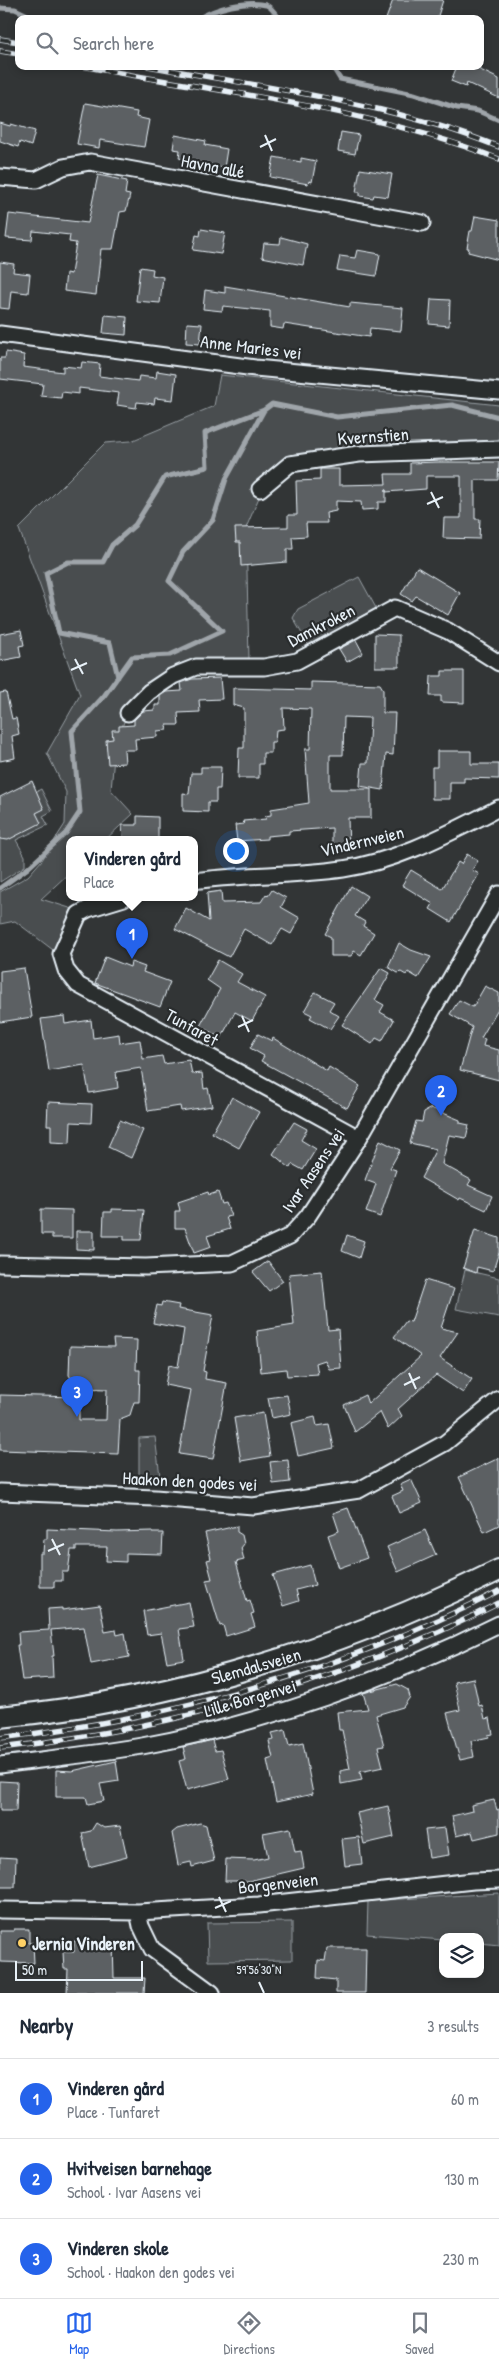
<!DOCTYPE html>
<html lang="en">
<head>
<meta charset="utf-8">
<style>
	:root { --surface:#fff; --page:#f6f6f7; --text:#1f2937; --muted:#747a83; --line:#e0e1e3; --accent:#2563eb }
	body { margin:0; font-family:"Patrick Hand",sans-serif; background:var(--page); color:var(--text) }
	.controls { position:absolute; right:15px; bottom:15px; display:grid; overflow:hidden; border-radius:10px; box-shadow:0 2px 8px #0003 }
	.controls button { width:45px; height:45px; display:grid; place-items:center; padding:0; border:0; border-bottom:1px solid var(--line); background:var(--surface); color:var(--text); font:25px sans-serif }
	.scale { position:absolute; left:15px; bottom:12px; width:128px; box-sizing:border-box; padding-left:5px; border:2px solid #e8f1f8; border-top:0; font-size:14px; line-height:18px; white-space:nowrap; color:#e8f1f8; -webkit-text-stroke:4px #2a2d2e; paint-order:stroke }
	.you { position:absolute; left:235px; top:850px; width:18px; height:18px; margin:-12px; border:4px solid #fff; border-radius:50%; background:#1a73e8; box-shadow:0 0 0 8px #1a73e833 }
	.badge { display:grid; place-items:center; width:32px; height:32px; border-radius:50%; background:var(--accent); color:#fff; font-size:16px; font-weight:700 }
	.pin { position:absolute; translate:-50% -41px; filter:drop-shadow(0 1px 2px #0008) }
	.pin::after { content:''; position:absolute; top:26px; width:18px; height:15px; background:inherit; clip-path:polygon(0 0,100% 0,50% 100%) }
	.popup { position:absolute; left:66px; top:836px; width:132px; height:65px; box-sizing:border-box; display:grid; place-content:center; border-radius:10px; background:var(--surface); filter:drop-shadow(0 1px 4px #0005); font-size:16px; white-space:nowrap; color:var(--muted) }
	.popup b { font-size:19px; color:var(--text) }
	.popup::after { content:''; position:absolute; left:50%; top:100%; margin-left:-10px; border:10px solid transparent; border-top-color:var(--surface) }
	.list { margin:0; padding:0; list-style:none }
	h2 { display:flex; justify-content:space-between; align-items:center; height:65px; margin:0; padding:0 20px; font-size:21px }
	h2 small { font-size:16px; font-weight:400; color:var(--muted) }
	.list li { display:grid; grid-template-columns:32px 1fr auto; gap:15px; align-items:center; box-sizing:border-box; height:80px; padding:0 20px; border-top:1px solid var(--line) }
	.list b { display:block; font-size:19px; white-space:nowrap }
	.list p { margin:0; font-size:16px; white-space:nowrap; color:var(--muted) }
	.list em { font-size:16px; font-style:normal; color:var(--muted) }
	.icon { flex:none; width:28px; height:28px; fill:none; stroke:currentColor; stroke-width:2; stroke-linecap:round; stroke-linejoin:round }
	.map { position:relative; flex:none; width:499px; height:1993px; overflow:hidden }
	.search { position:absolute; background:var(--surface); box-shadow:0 2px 8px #0003; left:15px; right:15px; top:15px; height:55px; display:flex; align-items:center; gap:12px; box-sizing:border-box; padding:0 18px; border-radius:10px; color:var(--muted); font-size:19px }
	.sheet { height:305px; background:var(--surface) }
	nav { display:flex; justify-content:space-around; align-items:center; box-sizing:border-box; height:70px; border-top:1px solid var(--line); background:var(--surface); font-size:14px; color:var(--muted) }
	nav a { display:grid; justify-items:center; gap:2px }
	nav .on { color:var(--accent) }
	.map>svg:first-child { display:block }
</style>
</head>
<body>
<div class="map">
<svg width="499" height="1993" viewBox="0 0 499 1993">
	<rect width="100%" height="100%" fill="#323536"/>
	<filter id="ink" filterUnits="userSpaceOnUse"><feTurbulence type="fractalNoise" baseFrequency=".02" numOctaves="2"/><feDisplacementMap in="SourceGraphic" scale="10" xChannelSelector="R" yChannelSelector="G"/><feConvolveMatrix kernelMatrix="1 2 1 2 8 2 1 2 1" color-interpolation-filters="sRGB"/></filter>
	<g filter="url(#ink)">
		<path fill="#494d4f" stroke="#989fa4" d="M220,375L499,405V440L285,456L263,488L246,528L249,661L197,670L128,711L115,746L111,790L133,814L105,840H70L69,873L41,899L76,910L57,953L15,921L0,924V892L28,876L42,860L65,824L66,792L47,753L80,695L19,529L105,443L131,441L214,406Z
			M359,577L376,608L309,646L293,618L298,609Z
			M41,789L52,811L43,816L48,825L16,840L25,856V866L0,882V804L15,803Z
			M465,1270L499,1278V1317L456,1309Z
			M155,1437L160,1476H139V1438Z
			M499,1893V1945L480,1943V1937H443V1940L367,1934L368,1901Z
			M292,1922V1960L208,1961L207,1923Z"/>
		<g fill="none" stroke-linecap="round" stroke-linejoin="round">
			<path stroke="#9fa5aa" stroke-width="5" d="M0,8L15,9L36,19
				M198,19C215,8 247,0 266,5C272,7 276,15 280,19
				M332,66L340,79L414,94L457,108L478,111L499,120
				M118,677L110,643L59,633L46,573L68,562H103L112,545L135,525L165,477L207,467L205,433L264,410
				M0,888L28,868L66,833L80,812L72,731L104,696L132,657L170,655L222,631L169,581L183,552L213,520L226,479L264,410L272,404L337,417L452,405L499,417"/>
		</g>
		<path fill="#5c6063" stroke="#e8f1f8" d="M393,0H443L437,19H386Z
			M457,66H472L499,79V98L467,83L466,87L451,81Z
			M85,103L137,112L136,117L149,120L144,147L100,140L99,148L77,144Z
			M0,123L10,126L11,124L35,131L31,146L20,142L18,147L0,141Z
			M341,132L359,135L355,154L338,151Z
			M175,135L206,141L205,145L227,149L224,168L179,158L180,150L173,149Z
			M274,157L301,162V158L316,161L312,182L309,181L308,184L270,177Z
			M360,169L392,174L388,197L374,195L373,198L360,196V192H356Z
			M98,175L127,181L125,194L130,195L126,211L120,212L113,249H101L96,295L64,291L66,273L71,274L76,243L69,242L70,235L33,231L32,240L6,238L9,214L88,223Z
			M475,216L499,220V260L468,252L469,248H467L470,231H472Z
			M201,229L225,233L221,254L193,250L196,235L200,236Z
			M281,237L307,244L303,265L262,257L264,243L280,244Z
			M357,250L380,254L376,276L337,270L340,256L355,258Z
			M0,262L14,264L13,272L30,274L28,293L11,291L9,309L0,308Z
			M140,267L153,269L152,275L163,277L160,303L136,301Z
			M225,286L350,307V303L403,308L401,331L370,328L369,337L284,324L283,329L270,327V311L223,306L222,311L203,309L205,290L225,293Z
			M431,299L450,300L449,326L429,324Z
			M105,315L127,317L126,335L103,333Z
			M187,323L202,324L200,344L186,343Z
			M6,352L24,355L23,367L63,372V366L81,368L82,362L100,364L99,376L138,381L139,376L156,378L157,371L176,374L173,400L155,398L154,404L137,402L136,408L117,405L119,393L79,388V394L62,392L61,398L41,396L43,384L0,379V358H5Z
			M439,462H499L498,480H475V519H480L479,539L443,538L444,518H461V476H426V489L386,492V489V502H378V509L362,510L361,502L336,501V511L326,513L327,523H306L307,536L292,537L293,549H287V562L241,566L240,542H236L235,528L288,527V515H297L296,481L320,480V469H339V485L386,484L385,474H410V463Z
			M417,567L460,593L448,615L416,596L412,601L401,594Z
			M21,630L24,645L19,646L21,657L0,661V634Z
			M375,634L399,635V667H375Z
			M356,640L363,653L347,662L339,649Z
			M442,671H464V703L441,702V696H430L431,676H442Z
			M220,678L222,699L199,700L200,712L178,713L179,725H166L167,730L157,731V737L135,739L136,750H124L125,763L108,764L106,740L113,739L112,730H119V726L134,725V720L143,711L155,710V705H160V696L166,692L182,691L181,683L192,679Z
			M311,682L380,684L383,689V713H395L393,755L386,754L383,790L360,786L362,763H368L370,718L344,717L343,755H330V789H371V818H348L349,851H332V828L289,831V834L267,836V839L237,841L235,825L244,824L243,821L266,819L265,816L271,815V809L309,803L305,749H310L311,709L283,708L284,729L276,730L275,742H271V753H263V764H259V778H238L239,748H244V708L233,705V688L311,690Z
			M6,692L12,719L16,718L19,734L12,736L15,758L0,761V693Z
			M437,751H471V764H499V779L464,778V782H450V799H432V767H437Z
			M201,767H221L220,789H216V802H208V812L183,811V793L189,794L191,773H201Z
			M32,781L44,809L36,813L41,823L8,840L0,839V797Z
			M137,816L158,817V840H123L122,825H137Z
			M467,854L478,861L472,870L479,874L451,922L430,909L433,904L402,885L411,870L442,889L458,862L461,864Z
			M351,886L367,896L355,916L365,922L363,926L374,933L361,955L354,951L351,956H331V937L325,934Z
			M272,890L286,898L281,907L300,918L291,934L282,929L272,945L244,929L229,957L175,929L186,908L209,921L207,893L221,891L222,903L261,902L266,894L268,896Z
			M399,943L411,950L431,957L418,978L408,972L406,975L401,972L398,973L388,967Z
			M105,957L130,967L131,962L145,967L143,972L170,982L160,1007L95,983Z
			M218,960L242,974L237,982L265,997L252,1021L235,1012L221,1038L200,1026L220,989L207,980Z
			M24,968L32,1017L0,1022V971Z
			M381,968L390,973L375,1000L384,1005L380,1012L394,1020L382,1041L376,1038L372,1044L342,1025Z
			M485,986L499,993V1007L481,1038L485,1039L483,1046L499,1050V1080L460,1070L472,1027L450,1014L459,1000L473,1007Z
			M315,992L334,1002L329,1010L339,1016L330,1029L310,1018L312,1015L304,1011Z
			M64,1016L65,1024L91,1020L93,1038L119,1034L120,1043L140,1040L143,1059L162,1056L164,1064L189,1060L192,1074L202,1073L204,1089L208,1088L212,1106L181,1111L180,1106L148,1111L141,1068L116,1072L118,1088L89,1093L84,1065L49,1071L41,1019Z
			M258,1034L272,1041L273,1038L327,1071L329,1067L360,1086L347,1108L261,1061L264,1056L250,1048Z
			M232,1097L259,1112L239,1148L212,1133Z
			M48,1102L92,1104L91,1123L71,1122L70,1143L51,1142V1125H47Z
			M431,1108L460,1120V1123L469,1125L466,1138L449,1135L442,1164L471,1180L468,1185L492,1196L486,1210L460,1198L459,1200L421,1178L436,1149L410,1143L416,1121L422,1122L424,1112Z
			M120,1120L143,1130L131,1158L108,1147Z
			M294,1122L307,1129L301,1140L316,1149L303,1170L292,1164L290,1168L273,1154Z
			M380,1140L400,1150L390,1168L396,1170L380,1217L366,1212L376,1184L365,1180Z
			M208,1192L209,1195L218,1192L222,1204L226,1203L231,1216L226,1217L230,1229L207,1236L211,1247L194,1253L185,1228H175V1211H180L178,1202Z
			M41,1209L72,1210V1238H52V1234H41Z
			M112,1209L144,1210L141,1240H124V1236H103L104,1212H112Z
			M475,1230L499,1238V1252L493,1271L477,1267L476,1273L463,1268Z
			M76,1231H94V1250L76,1249Z
			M347,1235L364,1241L359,1258L342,1251Z
			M268,1261L283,1281L269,1291L253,1272Z
			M322,1271L328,1330L338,1329L341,1368L329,1369L325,1360L316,1363L318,1374L287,1376L286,1369L261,1372L257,1331L294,1325L289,1274Z
			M425,1280L454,1289L441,1328L458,1332L440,1358L472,1379L463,1393L436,1375L398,1409L402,1416L388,1429L380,1412L355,1432L344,1405L365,1395L368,1404L421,1356L394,1337L406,1321L411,1322Z
			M162,1302L179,1305L178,1309L213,1315L203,1371L206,1372L205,1379L227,1383L213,1459L179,1454L191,1390L165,1385L169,1365L178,1367L184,1329L153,1323L157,1305L161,1306Z
			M113,1339L137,1340L136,1370H140L139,1402H134L130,1415L120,1419L118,1454L0,1450V1395L79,1397V1420H106L107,1389L77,1388L69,1375L70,1346L114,1347Z
			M287,1395L291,1414L272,1418L268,1398Z
			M263,1413L270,1456L241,1461L234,1418Z
			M315,1417L317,1426L329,1424L334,1448L298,1456L291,1423Z
			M499,1458V1525L484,1532L459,1477Z
			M288,1460L290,1482L273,1484L270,1462Z
			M411,1479L422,1503L399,1513L392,1496L403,1491L400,1484Z
			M348,1508L367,1558L339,1568L328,1535L339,1531L333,1513Z
			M237,1526V1532L242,1535L244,1544L241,1548L244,1560L236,1562L247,1601L250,1600L254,1613L251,1614L255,1627L226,1636L223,1625L220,1626L206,1580L212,1579L207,1560L211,1559L205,1533Z
			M47,1529L117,1532L152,1531V1533H163L162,1554L126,1553V1562L106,1561L107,1547H76V1550H71L68,1572H62V1581H54V1587H40V1553H43L44,1539H47Z
			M425,1530L436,1555L398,1572L387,1547Z
			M310,1565L315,1585L296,1590L299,1601L283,1606L273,1575Z
			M189,1602L194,1627L179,1629L184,1659L167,1662L161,1633L147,1635L143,1611Z
			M100,1605L105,1632L116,1630L117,1635L125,1633L129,1657L91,1664L84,1627L51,1630L54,1656H52L53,1678L22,1680L17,1645H19L18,1632L49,1630L48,1609L62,1608V1610Z
			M473,1678L479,1706L482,1705L485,1719L490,1718L493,1734L488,1735L489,1737L471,1741L474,1757L460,1760L447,1713L460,1710L454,1682Z
			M397,1684L408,1690L410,1697L403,1707L376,1715L384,1746L378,1747L383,1767L360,1772L362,1780L341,1784L340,1771L350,1769L342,1730H339L337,1712L368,1709L363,1693Z
			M285,1730L289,1746L303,1743L313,1794L276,1802L267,1760L273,1758L269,1741L274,1740L272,1733Z
			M212,1740L215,1751L221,1750L229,1779L187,1790L179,1761L186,1759L183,1747Z
			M116,1761L119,1781L100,1784L104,1801L88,1804L86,1797H56V1770L72,1771Z
			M0,1781L17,1782L16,1811H0Z
			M494,1800L497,1810L499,1809V1833L474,1839L472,1832L456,1836L452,1816L472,1811L471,1805Z
			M388,1806L394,1837L364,1844L357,1813Z
			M96,1823L104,1828L120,1826L127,1857L89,1867L82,1833L91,1831Z
			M200,1823L206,1825L214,1861L192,1867L191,1862L178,1865L172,1833L177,1829Z
			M290,1828L295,1852L301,1851L304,1868L248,1881H225L226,1859L254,1860L268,1857L263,1833Z
			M445,1828L449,1855L429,1858L425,1830Z
			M359,1837L362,1864L345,1866L342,1839Z
			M0,1857L16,1858L15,1887H0Z
			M14,1929H29V1943H33L34,1963L0,1962V1931H14Z
			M74,1941L113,1943L114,1978H145L144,1993H67L68,1969H64L63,1952H74Z
			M327,1948H366L365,1993H336V1980L317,1978L318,1960L325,1961Z"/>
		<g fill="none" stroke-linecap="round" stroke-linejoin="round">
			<g stroke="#e8f1f8" stroke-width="19">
				<path id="street" d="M0,177L36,180L63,167L90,162L422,223
					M0,334L255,368L499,391
					M260,489L290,464L359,454L499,449
					M128,713L149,692L173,676L196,667H264L297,661L395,608L448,631L499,663
					M194,881C244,874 294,876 343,869C399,861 449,833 499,808
					M124,898L88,909L79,914L61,954L66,970L78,985L359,1138
					M0,1264L146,1267L232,1263L290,1236L308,1216L359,1138L499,894
					M0,1492L155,1498L253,1506L359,1490L445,1443L499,1399
					M0,1765C47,1759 95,1754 142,1746C263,1724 389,1679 499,1624
					M0,1910L138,1912L259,1905L473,1881L499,1880
					M138,1912L141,1926L152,1949L212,1993"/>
			</g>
			<g stroke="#e8f1f8" stroke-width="24">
				<path id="secondary" d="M0,1717C174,1700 342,1648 499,1570"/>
			</g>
			<use href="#street" stroke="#2a2d2e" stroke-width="15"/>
			<use href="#secondary" stroke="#2a2d2e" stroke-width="20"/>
			<g stroke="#e8f1f8" stroke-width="5.5">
				<path id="rail" d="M0,39L19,42
					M0,51L19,54
					M82,66C222,93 366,107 499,159
					M148,66C266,88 388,102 499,147
					M0,1738C173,1718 344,1670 499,1591
					M0,1748C172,1728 344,1682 499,1603"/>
			</g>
			<use href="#rail" stroke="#2a2d2e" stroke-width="4" stroke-dasharray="11" stroke-linecap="butt"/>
		</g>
	</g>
	<path fill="none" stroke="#e8f1f8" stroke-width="2" d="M265,135L272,151M260,147L276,139M431,492L439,508M427,504L443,497M75,659L83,674M71,670L87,663M242,1016L249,1032M238,1027L253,1020M409,1373L416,1389M404,1385L420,1377M52,1539L60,1555M48,1551L64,1544M219,1897L226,1912M215,1908L231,1901M259,1982L264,1993"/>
	<circle fill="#ffd166" stroke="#2a2d2e" stroke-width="2" cx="22" cy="1943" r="5"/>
	<g text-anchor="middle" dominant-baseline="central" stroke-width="4.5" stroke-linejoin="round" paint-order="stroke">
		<g font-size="18" fill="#e8f1f8" stroke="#2a2d2e">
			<text transform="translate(213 166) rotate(11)">Havna allé</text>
			<text transform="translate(251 347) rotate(7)">Anne Maries vei</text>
			<text transform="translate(373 436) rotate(-4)">Kvernstien</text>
			<text transform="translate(321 625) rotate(-27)">Damkroken</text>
			<text transform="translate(362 841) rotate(-13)">Vindernveien</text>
			<text transform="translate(192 1027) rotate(29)">Tunfaret</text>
			<text transform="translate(313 1170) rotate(-56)">Ivar Aasens vei</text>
			<text transform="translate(190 1481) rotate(3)">Haakon den godes vei</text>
			<text transform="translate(256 1666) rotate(-16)">Slemdalsveien</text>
			<text transform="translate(250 1698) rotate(-16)">Lille Borgenvei</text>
			<text transform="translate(278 1883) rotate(-6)">Borgenveien</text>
		</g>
		<g font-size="18" font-weight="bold" fill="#e8f1f8" stroke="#2a2d2e" text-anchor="start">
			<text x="32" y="1943">Jernia Vinderen</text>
		</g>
	</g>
	<g font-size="12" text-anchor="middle" fill="#e8f1f8" stroke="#2a2d2e" stroke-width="4.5" stroke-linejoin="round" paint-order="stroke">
		<text x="259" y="1974">59°56'30"N</text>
	</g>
</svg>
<div class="controls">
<button><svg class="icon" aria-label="layers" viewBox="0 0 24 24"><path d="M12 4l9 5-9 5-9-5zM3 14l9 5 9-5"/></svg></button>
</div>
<div class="scale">50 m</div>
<div class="you"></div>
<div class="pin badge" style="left:132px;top:959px">1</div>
<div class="popup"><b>Vinderen gård</b>Place</div>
<div class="pin badge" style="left:441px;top:1116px">2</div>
<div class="pin badge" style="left:77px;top:1417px">3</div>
<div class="search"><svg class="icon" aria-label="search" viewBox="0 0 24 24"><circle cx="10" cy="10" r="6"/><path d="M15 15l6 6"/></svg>Search here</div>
</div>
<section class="sheet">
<h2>Nearby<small>3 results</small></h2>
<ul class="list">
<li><span class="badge">1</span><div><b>Vinderen gård</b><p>Place · Tunfaret</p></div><em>60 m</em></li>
<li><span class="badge">2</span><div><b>Hvitveisen barnehage</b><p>School · Ivar Aasens vei</p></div><em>130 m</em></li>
<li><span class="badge">3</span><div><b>Vinderen skole</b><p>School · Haakon den godes vei</p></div><em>230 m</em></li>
</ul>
</section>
<nav>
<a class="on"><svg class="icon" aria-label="map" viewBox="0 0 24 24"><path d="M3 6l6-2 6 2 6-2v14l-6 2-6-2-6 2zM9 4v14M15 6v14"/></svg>Map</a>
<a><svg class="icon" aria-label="directions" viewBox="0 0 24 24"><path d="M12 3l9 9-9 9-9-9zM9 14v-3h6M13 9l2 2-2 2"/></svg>Directions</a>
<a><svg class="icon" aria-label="saved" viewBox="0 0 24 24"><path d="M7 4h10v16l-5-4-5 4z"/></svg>Saved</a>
</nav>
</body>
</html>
